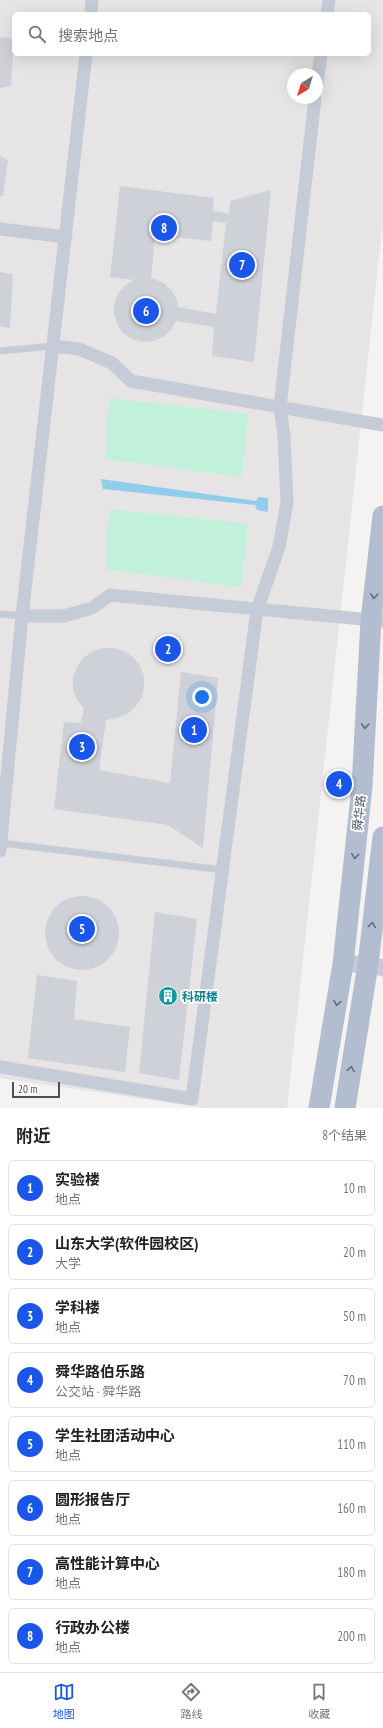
<!DOCTYPE html>
<html lang="zh">
<head>
<meta charset="utf-8">
<style>
	:root { --surface:#fff; --page:#f6f6f6; --text:#222; --muted:#767676; --line:#e0e0e0; --accent:#1a56e7 }
	body { margin:0; font-family:"PT Sans Narrow","Noto Sans SC",sans-serif; background:var(--page); color:var(--text) }
	.compass { position:absolute; left:287px; top:68px; width:36px; height:36px; border-radius:50%; background:var(--surface); box-shadow:0 4px 16px #0002; rotate:218deg }
	.scale { position:absolute; left:12px; bottom:10px; width:48px; box-sizing:border-box; padding-left:4px; border:2px solid #4a5260; border-top:0; font-size:11px; line-height:14px; white-space:nowrap; color:#4a5260; -webkit-text-stroke:3px #fff; paint-order:stroke }
	.you { position:absolute; left:202px; top:697px; width:14px; height:14px; margin:-10px; border:3px solid #fff; border-radius:50%; background:#1a73e8; box-shadow:0 0 0 6px #1a73e833 }
	.badge { display:grid; place-items:center; width:26px; height:26px; border-radius:50%; background:var(--accent); color:#fff; font-size:13px; font-weight:700 }
	.pin { position:absolute; translate:-50% -50%; border:2px solid #fff; box-shadow:0 1px 4px #0006 }
	.list { margin:0; padding:0; list-style:none }
	h2 { display:flex; justify-content:space-between; align-items:center; height:52px; margin:0; padding:0 16px; font-size:17px }
	h2 small { font-size:13px; font-weight:400; color:var(--muted) }
	.list li { display:grid; grid-template-columns:26px 1fr auto; gap:12px; align-items:center; box-sizing:border-box; height:56px; margin:0 8px 8px; padding:0 8px; border:1px solid var(--line); border-radius:6px }
	.list b { display:block; font-size:15px; white-space:nowrap }
	.list p { margin:0; font-size:13px; white-space:nowrap; color:var(--muted) }
	.list em { font-size:13px; font-style:normal; color:var(--muted) }
	.icon { flex:none; width:22px; height:22px; fill:none; stroke:currentColor; stroke-width:2; stroke-linecap:round; stroke-linejoin:round }
	.map { position:relative; flex:none; width:383px; height:1108px; overflow:hidden }
	.search { position:absolute; background:var(--surface); box-shadow:0 4px 16px #0002; left:12px; right:12px; top:12px; height:44px; display:flex; align-items:center; gap:10px; box-sizing:border-box; padding:0 14px; border-radius:6px; color:var(--muted); font-size:15px }
	.sheet { height:564px; background:var(--surface) }
	nav { display:flex; justify-content:space-around; align-items:center; box-sizing:border-box; height:56px; border-top:1px solid var(--line); background:var(--surface); font-size:11px; color:var(--muted) }
	nav a { display:grid; justify-items:center; gap:2px }
	nav .on { color:var(--accent) }
	.map>svg:first-child { display:block }
</style>
</head>
<body>
<div class="map">
<svg width="383" height="1108" viewBox="0 0 383 1108">
	<rect width="100%" height="100%" fill="#f5f3f2"/>
	<path fill="#e6e4e4" fill-rule="evenodd" d="M0,0H383V220L287,1108H205L0,1078ZM14,14H369V54H14ZM293,74H317V98H293Z"/>
	<path fill="#c2f1db" d="M109,398L248,414L242,477L105,459Z
		M109,509L248,524L241,587L105,569Z"/>
	<path fill="#90cded" d="M101,479L256,501L258,497L268,498V512L257,510L255,505L103,489Z"/>
	<path fill="#ced1d8" fill-rule="evenodd" d="M0,37L14,39L11,86L0,88Z
		M0,156L8,160L3,196H0Z
		M120,186L214,198L213,211L229,214L230,201L271,190L254,362L212,356L214,327L176,321L171,330L163,337L153,341L142,342L132,339L123,333L117,324L114,314V304L118,294L125,285L134,280L110,277ZM213,221L226,223L216,314L178,307L177,300L172,291L164,283L151,278L155,235L211,241Z
		M0,272L13,274L10,328L0,326Z
		M103,648H114L124,651L133,657L140,666L144,676V688L142,698L135,707L127,714L116,718L106,720L99,770L170,783L181,672L218,678L203,848L168,825L54,809L64,722L81,723L84,708L77,700L73,689V678L77,667L83,658L92,652Z
		M45 933a37 37 0 1 1 74 0a37 37 0 1 1-74 0Z
		M155,912L197,919L179,1080L139,1073Z
		M37,975L77,981L74,1019L130,1027L125,1072L28,1058Z"/>
	<g fill="none" stroke-linecap="round" stroke-linejoin="round">
		<path stroke="#c6ccd7" stroke-width="7" d="M0,351L53,346
			M0,614L22,616
			M1,843L223,870"/>
		<path stroke="#c6ccd7" stroke-width="13" d="M91,14L92,0
			M327,14L329,0
			M317,83L321,54
			M0,229L66,237
			M53,346L79,349L112,363L131,381L383,425
			M22,616H64L92,608L110,595L383,621
			M0,851L22,616L86,54
			M0,1067L192,1099L257,610L279,547L287,502L284,436L280,407L315,98"/>
		<path stroke="#c6ccd7" stroke-width="17" d="M343,964H368L383,968"/>
		<path stroke="#b3bdd0" stroke-width="21" d="M319,1108L343,964L362,787L371,620L383,516
			M345,1108L368,964L383,837"/>
	</g>
	<defs><path id="oneway-chevron" d="M-2-3.5L2.5 0L-2 3.5" fill="none" stroke-width="1.6" stroke-linecap="round" stroke-linejoin="round"/></defs>
	<g stroke="#646d7c">
		<use href="#oneway-chevron" transform="translate(374 596) rotate(96)"/>
		<use href="#oneway-chevron" transform="translate(365 726) rotate(93)"/>
		<use href="#oneway-chevron" transform="translate(355 856) rotate(96)"/>
		<use href="#oneway-chevron" transform="translate(372 925) rotate(-83)"/>
		<use href="#oneway-chevron" transform="translate(337 1003) rotate(100)"/>
		<use href="#oneway-chevron" transform="translate(351 1069) rotate(-81)"/>
	</g>
	<defs>
		<g id="building-disc" transform="scale(1)"><circle r="9.5" fill="#0f9aa8" stroke="#fff"/><path d="M-4-6H4V6H1V3H-1V6H-4ZM-2.5-4.3h1.7v1.8h-1.7ZM.8-4.3h1.7v1.8H.8ZM-2.5-1h1.7V.8h-1.7ZM.8-1h1.7V.8H.8Z" fill="#fff"/></g>
	</defs>
	<g fill-rule="evenodd">
		<use href="#building-disc" x="168" y="996"/>
	</g>
	<g text-anchor="middle" dominant-baseline="central" stroke-width="3.5" stroke-linejoin="round" paint-order="stroke">
		<g font-size="12" fill="#4a5260" stroke="#fff">
			<text transform="translate(359 813) rotate(-84)">舜华路</text>
		</g>
		<g font-size="12" font-weight="bold" fill="#0d838f" stroke="#fff" text-anchor="start">
			<text x="182" y="996">科研楼</text>
		</g>
	</g>
</svg>
<svg class="compass" viewBox="-18 -18 36 36"><path d="M0-13l5 13h-10z" fill="#e53935"/><path d="M0 13l5-13h-10z" fill="#767676"/></svg>
<div class="scale">20 m</div>
<div class="you"></div>
<div class="pin badge" style="left:194px;top:730px">1</div>
<div class="pin badge" style="left:168px;top:649px">2</div>
<div class="pin badge" style="left:82px;top:747px">3</div>
<div class="pin badge" style="left:339px;top:784px">4</div>
<div class="pin badge" style="left:82px;top:929px">5</div>
<div class="pin badge" style="left:146px;top:311px">6</div>
<div class="pin badge" style="left:242px;top:265px">7</div>
<div class="pin badge" style="left:164px;top:228px">8</div>
<div class="search"><svg class="icon" aria-label="search" viewBox="0 0 24 24"><circle cx="10" cy="10" r="6"/><path d="M15 15l6 6"/></svg>搜索地点</div>
</div>
<section class="sheet">
<h2>附近<small>8个结果</small></h2>
<ul class="list">
<li><span class="badge">1</span><div><b>实验楼</b><p>地点</p></div><em>10 m</em></li>
<li><span class="badge">2</span><div><b>山东大学(软件园校区)</b><p>大学</p></div><em>20 m</em></li>
<li><span class="badge">3</span><div><b>学科楼</b><p>地点</p></div><em>50 m</em></li>
<li><span class="badge">4</span><div><b>舜华路伯乐路</b><p>公交站 · 舜华路</p></div><em>70 m</em></li>
<li><span class="badge">5</span><div><b>学生社团活动中心</b><p>地点</p></div><em>110 m</em></li>
<li><span class="badge">6</span><div><b>圆形报告厅</b><p>地点</p></div><em>160 m</em></li>
<li><span class="badge">7</span><div><b>高性能计算中心</b><p>地点</p></div><em>180 m</em></li>
<li><span class="badge">8</span><div><b>行政办公楼</b><p>地点</p></div><em>200 m</em></li>
</ul>
</section>
<nav>
<a class="on"><svg class="icon" aria-label="map" viewBox="0 0 24 24"><path d="M3 6l6-2 6 2 6-2v14l-6 2-6-2-6 2zM9 4v14M15 6v14"/></svg>地图</a>
<a><svg class="icon" aria-label="directions" viewBox="0 0 24 24"><path d="M12 3l9 9-9 9-9-9zM9 14v-3h6M13 9l2 2-2 2"/></svg>路线</a>
<a><svg class="icon" aria-label="saved" viewBox="0 0 24 24"><path d="M7 4h10v16l-5-4-5 4z"/></svg>收藏</a>
</nav>
</body>
</html>
